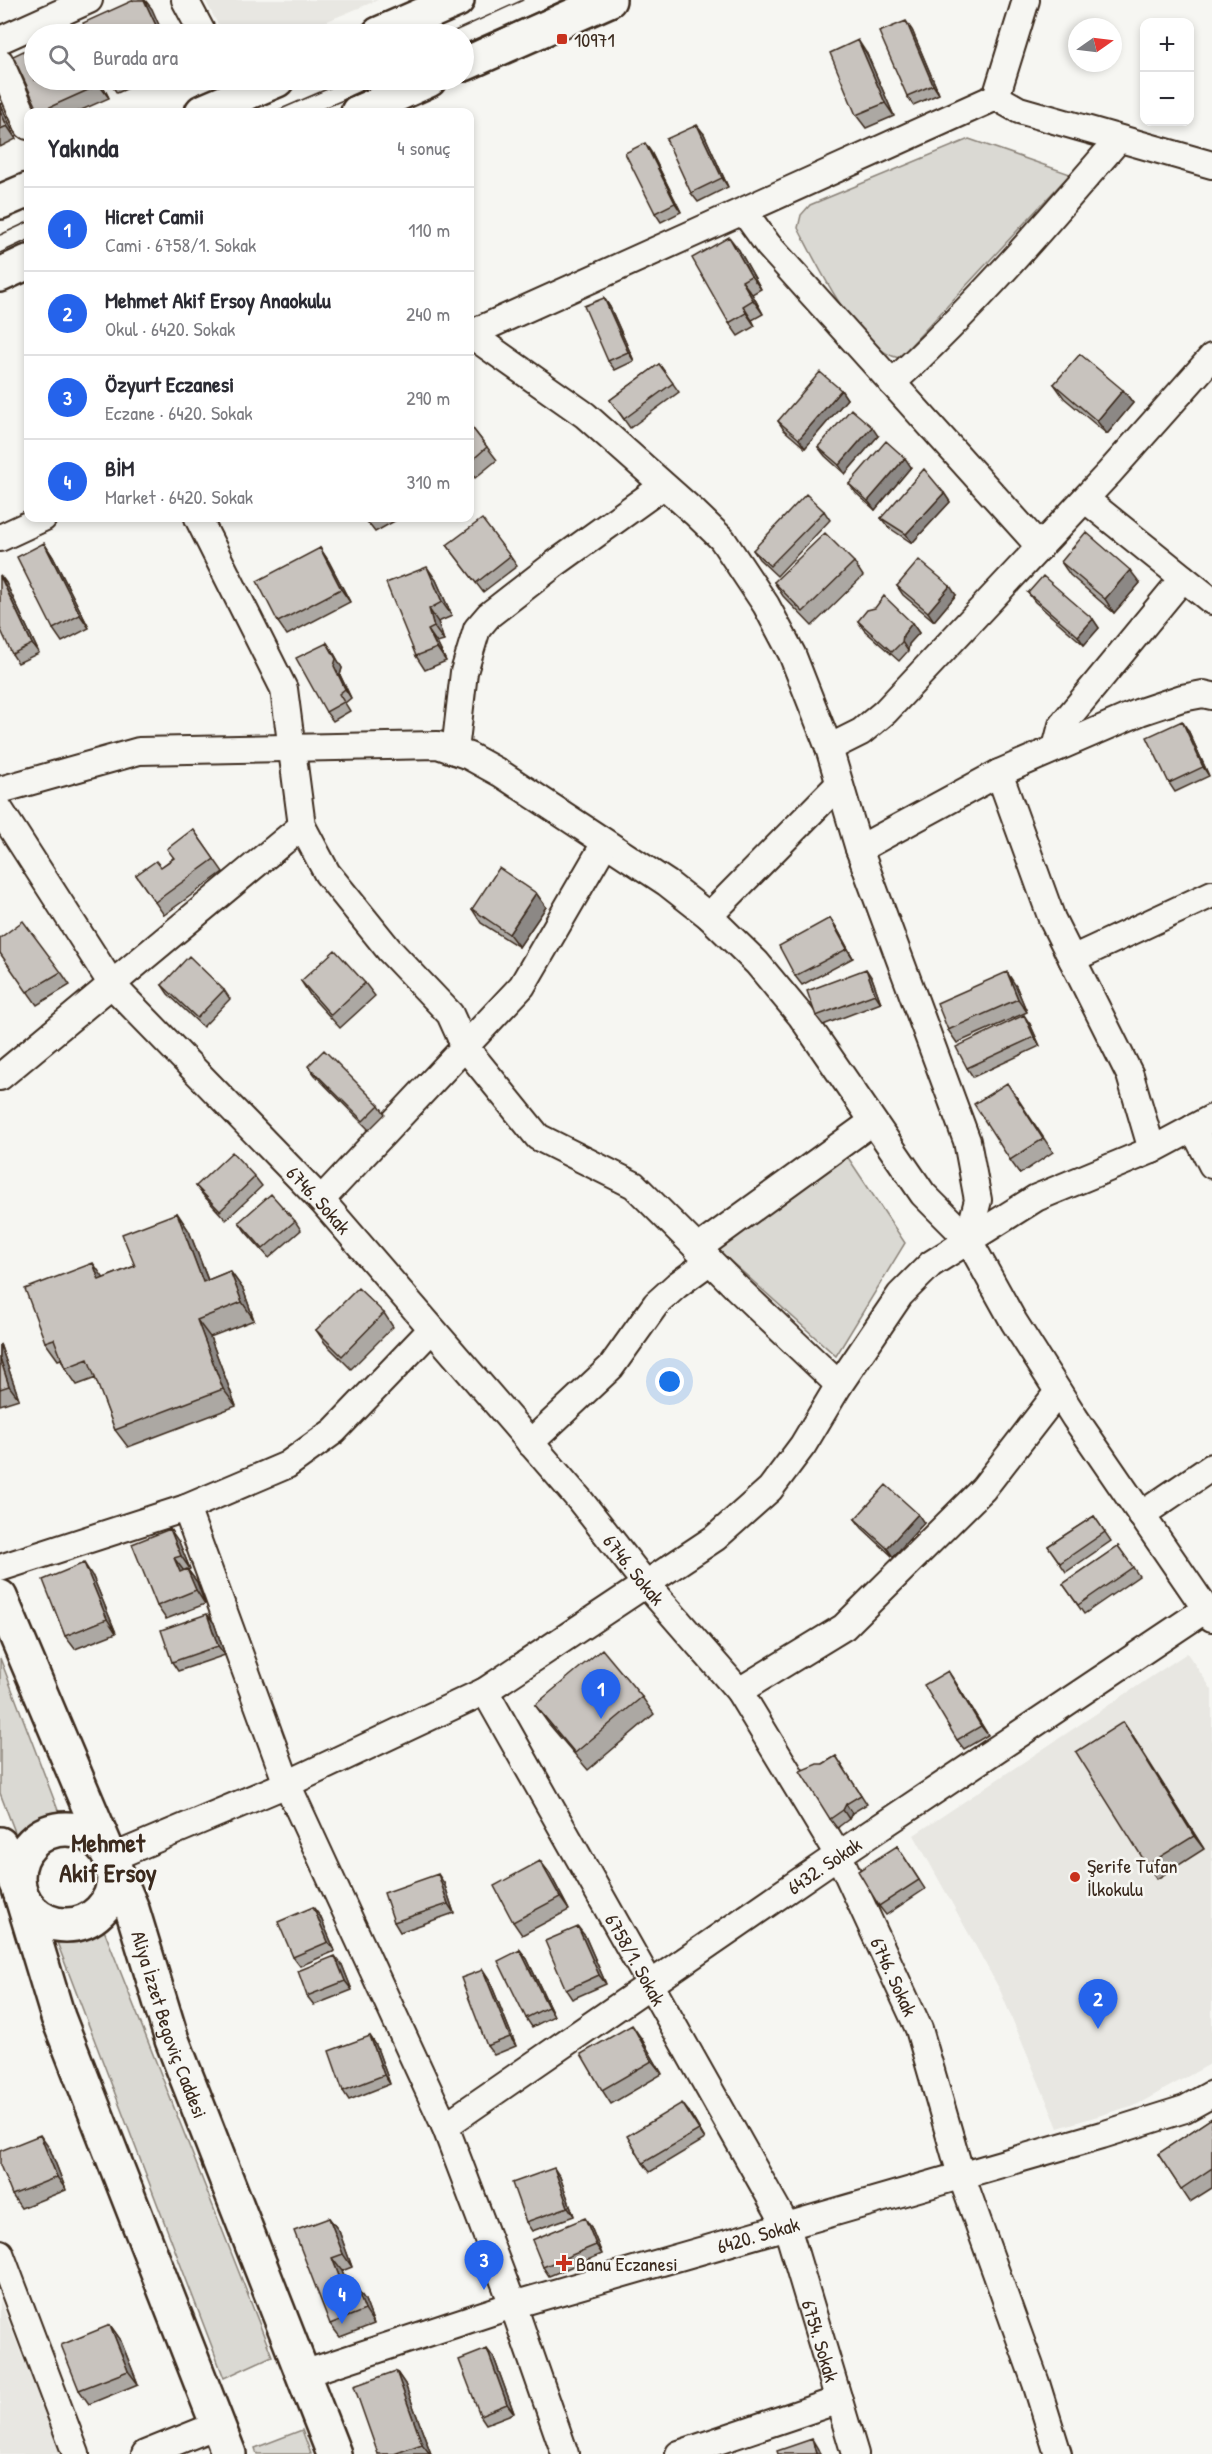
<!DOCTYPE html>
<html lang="tr">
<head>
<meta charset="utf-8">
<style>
	:root { --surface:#fff; --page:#f2f2f3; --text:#2b2b33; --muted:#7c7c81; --line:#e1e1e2; --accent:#2563eb }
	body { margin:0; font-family:"Patrick Hand",sans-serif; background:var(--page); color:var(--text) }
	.controls { position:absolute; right:18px; top:18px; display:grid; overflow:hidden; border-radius:12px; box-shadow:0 3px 9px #0003 }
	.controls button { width:54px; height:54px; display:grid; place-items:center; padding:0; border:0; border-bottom:2px solid var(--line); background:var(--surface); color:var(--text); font:30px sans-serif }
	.compass { position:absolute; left:1068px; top:18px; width:54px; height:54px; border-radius:50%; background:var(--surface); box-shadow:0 3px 9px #0003; rotate:76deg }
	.you { position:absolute; left:670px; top:1382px; width:21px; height:21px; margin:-15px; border:4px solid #fff; border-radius:50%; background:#1a73e8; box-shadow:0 0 0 9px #1a73e833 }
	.badge { display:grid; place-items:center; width:39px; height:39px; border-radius:50%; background:var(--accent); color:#fff; font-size:20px; font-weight:700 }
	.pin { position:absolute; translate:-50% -50px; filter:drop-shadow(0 2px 3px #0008) }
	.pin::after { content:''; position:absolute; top:32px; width:21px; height:18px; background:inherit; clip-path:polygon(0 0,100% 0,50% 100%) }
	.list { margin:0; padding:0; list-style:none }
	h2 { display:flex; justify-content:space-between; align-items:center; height:78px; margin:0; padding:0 24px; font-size:26px }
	h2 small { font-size:20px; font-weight:400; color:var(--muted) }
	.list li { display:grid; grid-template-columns:39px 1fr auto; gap:18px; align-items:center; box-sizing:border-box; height:84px; padding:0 24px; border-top:2px solid var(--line) }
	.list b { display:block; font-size:22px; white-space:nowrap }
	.list p { margin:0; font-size:20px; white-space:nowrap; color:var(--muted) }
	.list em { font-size:20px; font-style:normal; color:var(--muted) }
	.icon { flex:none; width:33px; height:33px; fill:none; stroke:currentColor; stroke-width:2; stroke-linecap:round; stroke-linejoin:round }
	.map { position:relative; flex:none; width:1212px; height:2454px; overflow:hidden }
	.search { position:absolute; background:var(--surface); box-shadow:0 3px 9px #0003; left:24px; top:24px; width:450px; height:66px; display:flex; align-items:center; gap:15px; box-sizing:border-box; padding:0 21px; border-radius:33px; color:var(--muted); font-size:22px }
	.panel { position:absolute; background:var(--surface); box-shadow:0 3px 9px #0003; left:24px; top:108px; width:450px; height:414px; border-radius:12px }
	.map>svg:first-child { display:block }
</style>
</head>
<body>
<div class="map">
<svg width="1212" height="2454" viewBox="0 0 1212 2454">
	<rect width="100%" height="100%" fill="#f6f6f2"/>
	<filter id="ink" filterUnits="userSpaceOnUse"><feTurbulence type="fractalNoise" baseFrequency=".0167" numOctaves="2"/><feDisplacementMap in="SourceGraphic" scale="12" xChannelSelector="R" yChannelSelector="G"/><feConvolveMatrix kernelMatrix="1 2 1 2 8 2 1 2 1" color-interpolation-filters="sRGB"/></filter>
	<g filter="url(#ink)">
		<path fill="#e8e7e2" d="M205,0H378L296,34H223Z
			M1187,1653L1212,1690V2063L1138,2104L1058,2128L1000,1990L914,1835Z
			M0,2300L61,2454H0Z"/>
		<path fill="#dad9d3" stroke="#8a8278" stroke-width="1.5" d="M969,139L1070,174L899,358C857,350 817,264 798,228L801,215L810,205Z
			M847,1156L905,1243L836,1356L716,1248Z
			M0,1658L69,1839L25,1858L0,1793Z
			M102,1925L272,2356L224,2378L55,1937Z
			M302,2430L311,2454H257L255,2448Z"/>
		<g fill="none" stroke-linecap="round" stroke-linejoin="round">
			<g stroke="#3b2a1e" stroke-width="30">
				<g id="minor">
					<path d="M185,0L203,34"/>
					<path d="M0,40L89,0"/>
					<path d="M0,62L28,126"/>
					<path d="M996,97L1019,110L1212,165"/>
					<path d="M745,213L768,245L1040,547"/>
					<path d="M470,334L585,415L695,513L722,539L766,605L792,654L829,748L859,849L967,1141L978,1200L968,1239"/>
					<path d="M470,334L996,97L1026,0"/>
					<path d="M892,383C974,308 1046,224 1118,140"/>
					<path d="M1085,499L1212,601"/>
					<path d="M198,518L284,689L302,826L327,873L390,951L450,1014L465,1047L538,1137L634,1185L737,1288L839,1385"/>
					<path d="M0,538L43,518"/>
					<path d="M829,748L861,732L885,712L1109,473L1212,357"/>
					<path d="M1056,748L1062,725L1183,578"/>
					<path d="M455,751L464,672L477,629L489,615L556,563L663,486"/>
					<path d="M999,773L1052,919L1130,1075L1152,1150"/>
					<path d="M0,790L139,751L438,745L469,756L500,773L667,883L709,916L757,963L801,1016L923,1194L968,1239L1014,1322L1075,1418L1212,1618"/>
					<path id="s1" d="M0,810L113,986L321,1200L579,1499L645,1583L739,1691L839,1856L919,2029L961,2175L1036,2383L1058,2454"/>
					<path d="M859,849L999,773L1140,712L1182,698L1203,694L1212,696"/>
					<path d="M709,916L839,784"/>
					<path d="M1072,959L1212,894"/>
					<path d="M0,1077L302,826"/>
					<path d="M1193,1128L1212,1165"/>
					<path d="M321,1200L522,986L605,843"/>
					<path d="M697,1249L872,1122"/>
					<path d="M530,1443L611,1367L656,1304L677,1285L710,1261"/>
					<path d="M186,1508L287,1784L445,2126L513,2305L565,2454"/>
					<path d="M1141,1515L1212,1467"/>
					<path d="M0,1568L186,1508L287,1465L334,1431L431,1330"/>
					<path id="s2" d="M485,1691L787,2227L855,2454"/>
					<path d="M739,1691L844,1627L983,1489L1058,1392"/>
					<path d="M111,1858L287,1784L485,1691L715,1538L770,1489L803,1445L839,1385L900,1295L931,1264L1036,1198L1152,1150L1212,1118"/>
					<path id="s3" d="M445,2126L825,1864L1206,1609"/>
					<path d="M0,2253L76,2454"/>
					<path id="s4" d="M303,2374L513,2305L1102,2135L1185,2109L1212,2094"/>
					<path d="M145,2454L217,2425"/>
					<path d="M679,2454L839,2400"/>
				</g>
			</g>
			<g stroke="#3b2a1e" stroke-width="38">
				<g id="secondary">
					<path id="s5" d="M0,1597L132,1909L172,2040L334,2454"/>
					<circle cx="66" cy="1877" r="48"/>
					<path d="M0,1844L19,1888L58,2017L229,2454"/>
				</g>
			</g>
			<g stroke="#3b2a1e" stroke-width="38">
				<path id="primary" d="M379,34L457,0
					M464,64L609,0
					M202,112L277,80
					M358,112L429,80
					M0,202L28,190
					M0,275L28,262"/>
			</g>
			<use href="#minor" stroke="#f6f6f2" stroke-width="26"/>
			<use href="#secondary" stroke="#f6f6f2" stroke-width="33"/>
			<use href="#primary" stroke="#f6f6f2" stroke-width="33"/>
			<path stroke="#3b2a1e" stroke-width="1.5" d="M448,34L523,0
				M464,46L563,0
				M274,112L348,80
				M315,112L390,80
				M0,235L28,222
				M0,253L28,240"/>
		</g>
		<path fill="#aca8a3" stroke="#3b2a1e" stroke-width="1.5" d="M912,30L939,94L913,105L907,96Z
			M867,54L894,116L866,128L856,115Z
			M13,56L34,80H100L109,98L77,112H40Z
			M108,80H147L117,93Z
			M0,103L16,139L0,147Z
			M704,134L728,187L698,202L691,193Z
			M651,152L681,212L661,222L655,213Z
			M739,250L761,289L752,294L763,314L752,320L755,326L738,336L729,323Z
			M604,298L610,307L634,361L615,370L608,361Z
			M659,364L679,392L630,428L610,400Z
			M1054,384L1123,390L1133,403L1107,434L1064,398Z
			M841,390L847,399L805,448L784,430L778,421Z
			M470,425L487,447L497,460L475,478L470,472Z
			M878,436L845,474L825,456L818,447Z
			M911,467L875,510L856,493L849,484Z
			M944,493L950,502L912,543L888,527L881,518Z
			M824,511L830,520L777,576L759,559L753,550Z
			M367,518H400L375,532L365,519Z
			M44,543L53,557L89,628L62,642L53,629Z
			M447,545L510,556L517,566L483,592Z
			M320,548L329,562L350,602L287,635L278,622Z
			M854,562L863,576L812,626L783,596L774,582Z
			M1061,562L1140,583L1114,613L1070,575Z
			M0,575L6,583L39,653L18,663L12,654Z
			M436,580L452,616L438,622L444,641L437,643L446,661L425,670L416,656Z
			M897,586L956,595L934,621L903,595Z
			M1028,593L1093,619L1099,628L1084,645L1035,602Z
			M858,621L912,623L919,633L909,644L908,651L899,661L864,630Z
			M327,643L333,652L342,668L340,675L351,698L345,703L350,711L333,721L326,712Z
			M1188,730L1209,776L1175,792L1169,783Z
			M193,829L223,872L164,915L136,875L161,867L173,858Z
			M536,893L546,907L519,947L481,923L472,909Z
			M830,918L836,927L853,958L802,985L795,976Z
			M0,953L61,972L70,985L37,1005Z
			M872,978L881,1003L823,1025L816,1016Z
			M301,981L365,983L375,996L340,1028L310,995Z
			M162,985L224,990L230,999L203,1027L168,994Z
			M1016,986L1027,1012L957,1043L948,1030Z
			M1030,1024L1040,1046L973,1077L967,1068Z
			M308,1066L379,1105L385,1114L369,1130L315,1075Z
			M1016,1096L1053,1152L1020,1174L1010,1160Z
			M255,1177L262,1186L226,1220L203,1195L196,1186Z
			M177,1213L189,1231L208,1280L230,1271L243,1289L254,1320L210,1337L236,1406L128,1447L115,1430L96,1378L77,1385L65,1368L61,1359L58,1360L45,1342L104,1278L135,1266Z
			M295,1221L301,1230L269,1258L245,1231L239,1222Z
			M384,1313L393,1327L351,1369L325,1343L316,1330Z
			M0,1344L19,1399L0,1405Z
			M1094,1516L1111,1541L1066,1572L1048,1546Z
			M855,1519L924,1523L893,1557L862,1528Z
			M179,1542L190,1569L188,1570L197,1582L205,1604L166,1619L157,1606Z
			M1118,1546L1139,1576L1084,1614L1063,1584Z
			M93,1577L116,1633L75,1649L65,1636Z
			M214,1623L225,1655L178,1671L172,1662Z
			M954,1680L988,1735L964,1749L957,1740Z
			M642,1697L654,1714L588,1770L548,1723L535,1705Z
			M1123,1722L1204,1849L1157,1879L1147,1865Z
			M836,1756L867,1804L852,1813L849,1819L837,1828L830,1819L823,1764Z
			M897,1846L925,1889L886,1915L879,1906Z
			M540,1861L550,1874L569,1910L522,1935L513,1922Z
			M444,1883L454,1913L400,1932L394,1922Z
			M320,1916L335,1951L300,1966L293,1957Z
			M585,1936L606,1984L572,1999L566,1990Z
			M520,1950L527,1959L554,2016L532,2027L526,2018Z
			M342,1965L352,1990L314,2005L307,1996Z
			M483,1970L489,1979L516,2046L494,2055L487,2046Z
			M370,2036L376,2045L390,2084L349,2100L343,2091Z
			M641,2038L662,2074L611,2104L602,2090Z
			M689,2112L705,2139L650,2172L643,2163Z
			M1212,2118V2188L1190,2202L1158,2154Z
			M50,2149L66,2190L21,2208L12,2195Z
			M560,2177L574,2216L532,2231L526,2222Z
			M329,2218L339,2231L352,2267L342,2271L349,2289L356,2287L365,2300L374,2324L340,2337L330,2324Z
			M591,2227L602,2254L549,2276L543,2267Z
			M110,2325L120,2339L138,2384L89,2404L79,2390Z
			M494,2358L514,2413L486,2424L480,2415Z
			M396,2371L405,2384L431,2454H378Z"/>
		<path fill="#8c8885" stroke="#3b2a1e" stroke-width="1.5" d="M144,0H145L152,9L163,34H160Z
			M906,21L912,30L939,94L933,85Z
			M858,40L867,54L894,116L885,103Z
			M97,80H100L109,98L99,85Z
			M0,103L16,139L7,126L0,111Z
			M697,125L704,134L728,187L722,178Z
			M645,143L651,152L681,212L675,203Z
			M729,237L739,250L761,289L751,276Z
			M742,281L752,294L763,314L753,300Z
			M604,298L610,307L634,361L628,352Z
			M743,306L752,320L755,326L746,313Z
			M841,390L847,399L805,448L799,439Z
			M1123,390L1133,403L1107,434L1097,421Z
			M872,427L878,436L845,474L839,465Z
			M905,458L911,467L875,510L868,501Z
			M944,493L950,502L912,543L906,534Z
			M44,543L53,557L89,628L80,615Z
			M320,548L329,562L350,602L341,589Z
			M427,567L436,580L452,616L442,602Z
			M1130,570L1140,583L1114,613L1105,599Z
			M0,575L6,583L39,653L32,644Z
			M950,586L956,595L934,621L928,612Z
			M429,609L438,622L444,641L434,627Z
			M1093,619L1099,628L1084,645L1078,636Z
			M912,623L919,633L909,644L908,651L902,642L903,635Z
			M428,630L437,643L446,661L437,648Z
			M327,643L333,652L342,668L340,675L351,698L345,689L334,666Z
			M1182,721L1188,730L1209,776L1203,767Z
			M536,893L546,907L519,947L509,934Z
			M830,918L836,927L853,958L847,949Z
			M866,969L872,978L881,1003L875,994Z
			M1007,972L1016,986L1027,1012L1018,999Z
			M1024,1015L1030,1024L1040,1046L1034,1037Z
			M177,1213L189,1231L215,1299L203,1282Z
			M93,1263L105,1280H99Z
			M230,1271L243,1289L254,1320L242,1302Z
			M197,1320L210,1337L236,1406L223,1389Z
			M0,1344L19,1399L9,1386L0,1358Z
			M918,1514L924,1523L893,1557L887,1548Z
			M170,1529L179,1542L190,1569L181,1556Z
			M174,1558L184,1571L180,1572Z
			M84,1563L93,1577L116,1633L107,1619Z
			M187,1569L197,1582L205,1604L196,1590Z
			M207,1614L214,1623L225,1655L218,1646Z
			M948,1671L954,1680L988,1735L981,1726Z
			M1123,1722L1132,1735L1204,1849L1194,1836Z
			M846,1804L852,1813L849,1819L843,1810Z
			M540,1861L550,1874L569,1910L560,1897Z
			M438,1874L444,1883L454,1913L448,1904Z
			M313,1907L320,1916L335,1951L328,1942Z
			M578,1927L585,1936L606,1984L599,1975Z
			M520,1950L527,1959L554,2016L548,2007Z
			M335,1956L342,1965L352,1990L345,1981Z
			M483,1970L489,1979L516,2046L510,2037Z
			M632,2025L641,2038L662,2074L652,2061Z
			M370,2036L376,2045L390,2084L384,2075Z
			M682,2103L689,2112L705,2139L699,2130Z
			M40,2135L50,2149L66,2190L57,2177Z
			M554,2168L560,2177L574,2216L568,2207Z
			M329,2218L339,2231L352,2267L343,2254Z
			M585,2218L591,2227L602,2254L596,2245Z
			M332,2258L342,2271L354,2304L345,2291Z
			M356,2287L365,2300L374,2324L365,2310Z
			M110,2325L120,2339L138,2384L128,2371Z
			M487,2349L494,2358L514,2413L507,2404Z
			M396,2371L405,2384L431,2454H430L422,2444Z
			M812,2439L818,2449L820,2454H816Z"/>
		<path fill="#c8c3be" stroke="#3b2a1e" stroke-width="1.5" d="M134,0H144L160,34H88L83,23Z
			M906,21L933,85L907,96L879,32Z
			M74,28L77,34H60Z
			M858,40L885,103L856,115L830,53Z
			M34,46V80H97L99,85L39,112L13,56Z
			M0,111L7,126L0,129Z
			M697,125L722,178L691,193L666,139Z
			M645,143L675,203L655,213L625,153Z
			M729,237L751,276L742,281L753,300L743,306L746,313L729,323L692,258Z
			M604,298L628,352L608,361L584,306Z
			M1080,354L1123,390L1097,421L1054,384Z
			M659,364L673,383L624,419L610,400Z
			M820,372L841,390L799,439L778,421Z
			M851,409L872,427L839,465L818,447Z
			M470,425L487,447L470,462Z
			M886,441L905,458L868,501L849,484Z
			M924,469L944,493L906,534L881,518Z
			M806,494L824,511L770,566L753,550Z
			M482,519L510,556L476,583L447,545Z
			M1086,532L1130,570L1105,599L1061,562Z
			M825,533L854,562L803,612L774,582Z
			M44,543L80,615L53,629L17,557Z
			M320,548L341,589L278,622L257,581Z
			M919,560L950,586L928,612L897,586Z
			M427,567L442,602L429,609L434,627L428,630L437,648L416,656L386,583Z
			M0,576L32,644L12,654L0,628Z
			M1043,576L1093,619L1078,636L1028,593Z
			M884,596L912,623L903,635L902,642L892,652L858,621L867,610L875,608Z
			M327,643L336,659L334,666L345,689L339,694L344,702L326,712L296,658Z
			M1182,721L1203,767L1169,783L1147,737Z
			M193,829L214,859L155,902L136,875L156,861L161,867L174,858L167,849Z
			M499,868L536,893L509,934L472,909Z
			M830,918L847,949L795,976L779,946Z
			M23,921L61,972L27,992L0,953V938Z
			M335,950L365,983L331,1015L301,981Z
			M189,956L224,990L197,1018L162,985Z
			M866,969L875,994L816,1016L807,991Z
			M1007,972L1018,999L948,1030L937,1003Z
			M1024,1015L1034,1037L967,1068L956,1047Z
			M324,1050L379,1105L363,1121L308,1066Z
			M1007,1083L1043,1139L1010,1160L974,1104Z
			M232,1152L255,1177L220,1211L196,1186Z
			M271,1194L295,1221L263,1249L239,1222Z
			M177,1213L203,1282L230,1271L242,1302L197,1320L223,1389L115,1430L88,1359L65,1368L54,1339L45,1342L25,1289L93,1263L99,1280L135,1266L122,1234Z
			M358,1288L384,1313L342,1356L316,1330Z
			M0,1358L9,1386L0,1389Z
			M886,1485L918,1514L887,1548L855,1519Z
			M1094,1516L1105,1532L1060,1563L1048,1546Z
			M170,1529L181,1556L174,1558L180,1572L187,1569L196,1590L157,1606L132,1544Z
			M1118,1546L1133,1567L1078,1605L1063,1584Z
			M84,1563L107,1619L65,1636L43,1580Z
			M207,1614L218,1646L172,1662L161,1630Z
			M602,1649L642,1697L575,1753L535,1705Z
			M948,1671L981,1726L957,1740L924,1685Z
			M1123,1722L1194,1836L1147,1865L1076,1752Z
			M836,1756L861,1795L846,1804L843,1810L830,1819L800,1771L817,1764H823Z
			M897,1846L919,1880L879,1906L858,1871Z
			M540,1861L560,1897L513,1922L494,1886Z
			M438,1874L448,1904L394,1922L384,1893Z
			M313,1907L328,1942L293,1957L278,1922Z
			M578,1927L599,1975L566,1990L545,1941Z
			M520,1950L548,2007L526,2018L498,1961Z
			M335,1956L345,1981L307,1996L298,1971Z
			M483,1970L510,2037L487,2046L461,1978Z
			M632,2025L652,2061L602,2090L581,2054Z
			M370,2036L384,2075L343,2091L329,2051Z
			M682,2103L699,2130L643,2163L627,2136Z
			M1212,2118V2168L1181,2189L1158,2154Z
			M40,2135L57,2177L12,2195L0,2165V2151Z
			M554,2168L568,2207L526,2222L512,2183Z
			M329,2218L343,2254L332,2258L345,2291L356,2287L365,2310L330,2324L294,2231Z
			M585,2218L596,2245L543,2267L532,2240Z
			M110,2325L128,2371L79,2390L61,2345Z
			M487,2349L507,2404L480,2415L459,2360Z
			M396,2371L422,2444L394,2454H378L354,2386Z
			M812,2439L816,2454H778L777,2451Z"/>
	</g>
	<g fill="#c8321e" stroke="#f6f6f2" stroke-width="2">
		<rect x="556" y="33" width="12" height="12" rx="3"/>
		<circle cx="1075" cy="1877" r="6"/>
		<path d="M561 2254h6v6h6v6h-6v6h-6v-6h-6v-6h6z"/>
	</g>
	<g text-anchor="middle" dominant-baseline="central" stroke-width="5" stroke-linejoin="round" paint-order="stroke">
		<g font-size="20" fill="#3b2a1e" stroke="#f6f6f2" text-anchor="start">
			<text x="574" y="39">10971</text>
			<text x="1087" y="1865">Şerife Tufan<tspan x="1087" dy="23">İlkokulu</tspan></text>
			<text x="576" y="2263">Banu Eczanesi</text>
		</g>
		<g font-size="20" fill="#3b2a1e" stroke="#f6f6f2">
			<text stroke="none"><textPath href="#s1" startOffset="506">6746. Sokak</textPath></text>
			<text stroke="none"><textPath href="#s1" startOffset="992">6746. Sokak</textPath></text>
			<text stroke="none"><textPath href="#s3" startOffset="460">6432. Sokak</textPath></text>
			<text stroke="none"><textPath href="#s2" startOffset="308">6758/1. Sokak</textPath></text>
			<text stroke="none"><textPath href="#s1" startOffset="1478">6746. Sokak</textPath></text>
			<text stroke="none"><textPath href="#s5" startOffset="460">Aliya İzzet Begoviç Caddesi</textPath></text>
			<text stroke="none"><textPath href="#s4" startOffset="476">6420. Sokak</textPath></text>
			<text stroke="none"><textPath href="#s2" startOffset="734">6754. Sokak</textPath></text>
		</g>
		<g font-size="26" font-weight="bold" fill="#3b2a1e" stroke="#f6f6f2">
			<text x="108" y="1842">Mehmet<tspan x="108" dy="30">Akif Ersoy</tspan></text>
		</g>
	</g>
</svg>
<div class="controls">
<button>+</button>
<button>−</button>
</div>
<svg class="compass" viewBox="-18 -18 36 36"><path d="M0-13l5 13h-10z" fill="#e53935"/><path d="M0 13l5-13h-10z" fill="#7c7c81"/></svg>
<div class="you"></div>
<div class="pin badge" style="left:601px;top:1719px">1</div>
<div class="pin badge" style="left:1098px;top:2029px">2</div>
<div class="pin badge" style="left:484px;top:2290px">3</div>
<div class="pin badge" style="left:342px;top:2324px">4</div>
<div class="search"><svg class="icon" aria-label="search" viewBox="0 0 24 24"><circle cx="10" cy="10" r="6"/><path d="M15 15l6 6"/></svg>Burada ara</div>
<section class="panel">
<h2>Yakında<small>4 sonuç</small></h2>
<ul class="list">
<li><span class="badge">1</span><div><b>Hicret Camii</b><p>Cami · 6758/1. Sokak</p></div><em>110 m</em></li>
<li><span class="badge">2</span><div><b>Mehmet Akif Ersoy Anaokulu</b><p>Okul · 6420. Sokak</p></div><em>240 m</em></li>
<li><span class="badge">3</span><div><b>Özyurt Eczanesi</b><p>Eczane · 6420. Sokak</p></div><em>290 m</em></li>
<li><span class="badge">4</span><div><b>BİM</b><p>Market · 6420. Sokak</p></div><em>310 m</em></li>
</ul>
</section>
</div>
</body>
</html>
